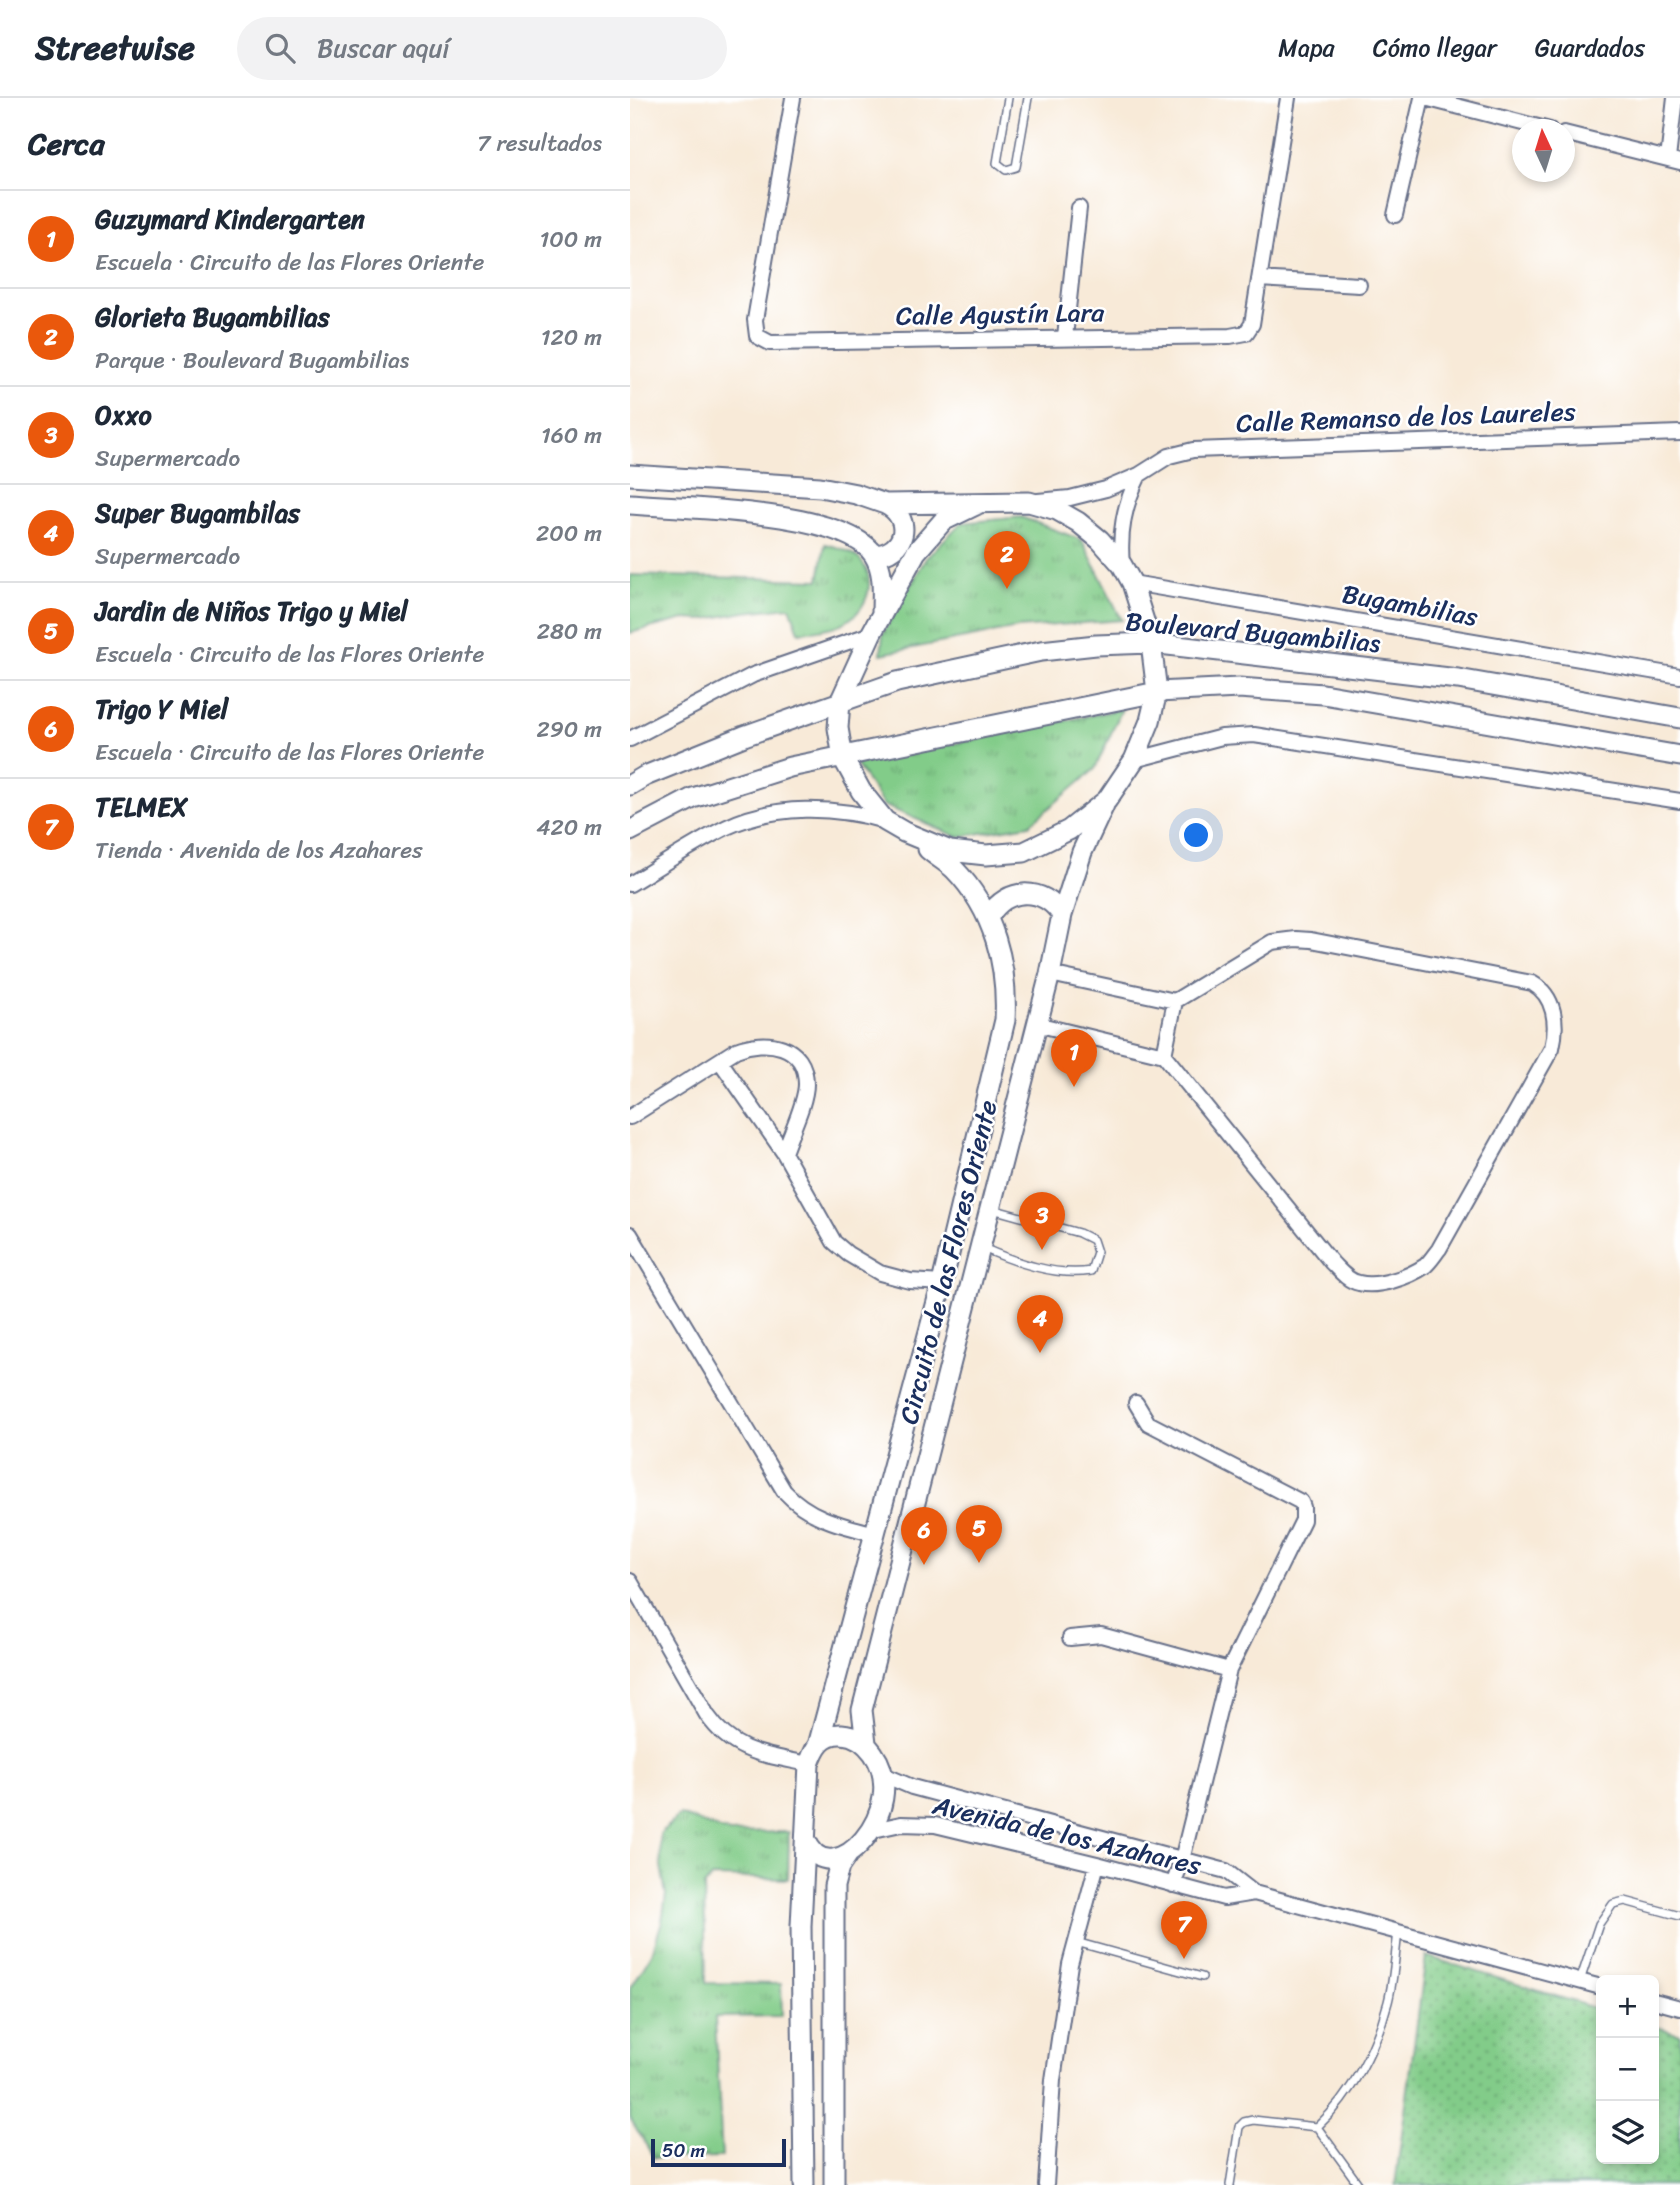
<!DOCTYPE html>
<html lang="es">
<head>
<meta charset="utf-8">
<style>
	:root { --surface:#fff; --page:#f2f2f3; --text:#1f2937; --muted:#747a83; --line:#e0e1e3; --accent:#ea580c }
	body { margin:0; font-family:Sriracha,sans-serif; background:var(--page); color:var(--text) }
	.controls { position:absolute; right:21px; bottom:21px; display:grid; overflow:hidden; border-radius:10px; box-shadow:0 4px 10px #0003 }
	.controls button { width:63px; height:63px; display:grid; place-items:center; padding:0; border:0; border-bottom:2px solid var(--line); background:var(--surface); color:var(--text); font:35px sans-serif }
	.compass { position:absolute; left:882px; top:21px; width:63px; height:63px; border-radius:50%; background:var(--surface); box-shadow:0 4px 10px #0003; rotate:356deg }
	.scale { position:absolute; left:21px; bottom:18px; width:135px; box-sizing:border-box; padding-left:7px; border:4px solid #1b2f5e; border-top:0; font-size:19px; line-height:24px; white-space:nowrap; color:#1b2f5e; -webkit-text-stroke:5px #fff; paint-order:stroke }
	.you { position:absolute; left:567px; top:738px; width:24px; height:24px; margin:-18px; border:5px solid #fff; border-radius:50%; background:#1a73e8; box-shadow:0 0 0 10px #1a73e833 }
	.badge { display:grid; place-items:center; width:46px; height:46px; border-radius:50%; background:var(--accent); color:#fff; font-size:23px; font-weight:700 }
	.pin { position:absolute; translate:-50% -58px; filter:drop-shadow(0 2px 4px #0008) }
	.pin::after { content:''; position:absolute; top:37px; width:24px; height:21px; background:inherit; clip-path:polygon(0 0,100% 0,50% 100%) }
	.list { margin:0; padding:0; list-style:none }
	h2 { display:flex; justify-content:space-between; align-items:center; height:91px; margin:0; padding:0 28px; font-size:30px }
	h2 small { font-size:23px; font-weight:400; color:var(--muted) }
	.list li { display:grid; grid-template-columns:46px 1fr auto; gap:21px; align-items:center; box-sizing:border-box; height:98px; padding:0 28px; border-top:2px solid var(--line) }
	.list b { display:block; font-size:26px; white-space:nowrap }
	.list p { margin:0; font-size:23px; white-space:nowrap; color:var(--muted) }
	.list em { font-size:23px; font-style:normal; color:var(--muted) }
	.icon { flex:none; width:38px; height:38px; fill:none; stroke:currentColor; stroke-width:2; stroke-linecap:round; stroke-linejoin:round }
	.map { position:relative; flex:none; width:1050px; height:2087px; overflow:hidden }
	header { display:flex; align-items:center; gap:42px; box-sizing:border-box; height:98px; padding:0 35px; background:var(--surface); border-bottom:2px solid var(--line) }
	header strong { font-size:33px }
	nav { display:flex; gap:38px; margin-inline-start:auto; font-size:24px }
	.search { width:490px; height:63px; background:var(--page); display:flex; align-items:center; gap:18px; box-sizing:border-box; padding:0 24px; border-radius:38px; color:var(--muted); font-size:26px }
	main { display:flex }
	aside { flex:1; background:var(--surface) }
	.map>svg:first-child { display:block }
</style>
</head>
<body>
<header>
<strong>Streetwise</strong>
<div class="search"><svg class="icon" aria-label="search" viewBox="0 0 24 24"><circle cx="10" cy="10" r="6"/><path d="M15 15l6 6"/></svg>Buscar aquí</div>
<nav><a>Mapa</a><a>Cómo llegar</a><a>Guardados</a></nav>
</header>
<main>
<aside>
<h2>Cerca<small>7 resultados</small></h2>
<ul class="list">
<li><span class="badge">1</span><div><b>Guzymard Kindergarten</b><p>Escuela · Circuito de las Flores Oriente</p></div><em>100 m</em></li>
<li><span class="badge">2</span><div><b>Glorieta Bugambilias</b><p>Parque · Boulevard Bugambilias</p></div><em>120 m</em></li>
<li><span class="badge">3</span><div><b>Oxxo</b><p>Supermercado</p></div><em>160 m</em></li>
<li><span class="badge">4</span><div><b>Super Bugambilas</b><p>Supermercado</p></div><em>200 m</em></li>
<li><span class="badge">5</span><div><b>Jardin de Niños Trigo y Miel</b><p>Escuela · Circuito de las Flores Oriente</p></div><em>280 m</em></li>
<li><span class="badge">6</span><div><b>Trigo Y Miel</b><p>Escuela · Circuito de las Flores Oriente</p></div><em>290 m</em></li>
<li><span class="badge">7</span><div><b>TELMEX</b><p>Tienda · Avenida de los Azahares</p></div><em>420 m</em></li>
</ul>
</aside>
<div class="map">
<svg width="1050" height="2087" viewBox="0 0 1050 2087">
	<defs>
		<pattern id="grass-dots" width="8" height="8" patternUnits="userSpaceOnUse" patternTransform="scale(1.75)"><rect width="8" height="8" fill="#82cc89"/><path d="M2 2h.1M6 6h.1" fill="none" stroke="#6aa673" stroke-width="1.8" stroke-linecap="round"/></pattern>
		<pattern id="park-tufts" width="24" height="20" patternUnits="userSpaceOnUse" patternTransform="scale(1.75)"><rect width="24" height="20" fill="#82cc89"/><path d="M3 7l-1-3M5 7V3M7 7l1-3M15 17l-1-3M17 17v-4M19 17l1-3" fill="none" stroke="#6aa673"/></pattern>
	</defs>
	<rect width="100%" height="100%" fill="#fff"/>
	<filter id="ink" filterUnits="userSpaceOnUse"><feTurbulence type="fractalNoise" baseFrequency=".0143" numOctaves="2"/><feDisplacementMap in="SourceGraphic" scale="14" xChannelSelector="R" yChannelSelector="G"/><feConvolveMatrix kernelMatrix="1 2 1 2 8 2 1 2 1" color-interpolation-filters="sRGB"/></filter>
	<filter id="wash" filterUnits="userSpaceOnUse"><feTurbulence type="fractalNoise" baseFrequency=".00686" numOctaves="4" result="noise"/><feDisplacementMap in="SourceGraphic" scale="28" xChannelSelector="R" yChannelSelector="G"/><feGaussianBlur stdDeviation="1.57" result="paint"/><feColorMatrix in="noise" values="0 0 0 0 0 0 0 0 0 0 0 0 0 0 0 0 0 1.4 0 .05"/><feComposite in="paint" operator="in"/></filter>
	<g filter="url(#wash)">
		<rect width="100%" height="100%" fill="#f8ead8"/>
		<path fill="url(#grass-dots)" stroke="#4e7e74" stroke-width="2" d="M796,1858L971,1912V2061H1024V1928L1050,1936V2087H765Z"/>
		<path fill="url(#park-tufts)" stroke="#4e7e74" stroke-width="2" d="M391,419L452,442L492,522L388,530L251,556L253,535L296,460L331,425Z
			M195,446C204,448 213,451 221,455C249,471 242,508 217,523C204,531 185,533 169,534L160,509L115,514L71,522L55,521L0,535V477L189,482Z
			M492,611L465,671L399,727L328,739L253,707L226,666Z
			M50,1717L100,1735L159,1734L158,1781L82,1779L74,1788L76,1885L151,1886L152,1918L85,1919L92,2059L24,2060L0,2020V1891L22,1855L32,1823L36,1797L31,1768L30,1736Z"/>
	</g>
	<g filter="url(#ink)">
		<g fill="none" stroke-linecap="round" stroke-linejoin="round">
			<g stroke="#687089" stroke-width="10">
				<path id="service" d="M378,0L367,65L376,72L386,69L398,0
					M353,1150C385,1164 426,1179 461,1173L467,1154L463,1142L449,1135L362,1111
					M446,1844L572,1879
					M950,1883L969,1826L983,1806L995,1803L1050,1818
					M687,2029C722,1997 746,1950 758,1904C764,1881 765,1857 768,1834
					M600,2087L609,2029L614,2024L623,2022L687,2029L729,2087"/>
			</g>
			<g stroke="#687089" stroke-width="18">
				<path id="minor" d="M163,0L125,222L127,238L140,245L600,238L616,235L622,226L658,0
					M795,0L920,32
					M934,35L1050,64
					M1038,61L1045,0
					M765,117L792,0
					M629,181L729,187
					M435,239L449,110
					M408,403L440,400L476,391L509,377L539,358L563,352L1050,335
					M492,467C489,434 494,407 509,377
					M502,485L1050,578
					M0,641L123,577L241,536
					M504,662L592,639L624,637L1050,703
					M0,786C32,767 64,745 97,729C146,706 204,708 255,723
					M406,926L534,957L702,1165C710,1173 718,1183 729,1185C748,1190 779,1179 795,1168C800,1164 805,1156 809,1151L922,950C928,926 925,898 902,885L681,842L666,841L642,844L545,903L420,876
					M534,957L545,903
					M90,963L154,1055L204,1144L218,1156L250,1175L280,1183L312,1185
					M0,1019L106,952C136,940 176,946 176,986C176,1005 160,1036 154,1055
					M0,1136L154,1393C180,1421 211,1427 246,1436
					M506,1305L518,1325L671,1404L673,1409V1422L599,1572L552,1762L543,1787
					M0,1483L77,1617C104,1656 136,1657 179,1666
					M440,1540L471,1537L599,1572
					M254,1677L282,1689L596,1773L624,1795L971,1889
					M239,1733L271,1726L305,1727L467,1766L594,1800L624,1795
					M1024,1903L1050,1910
					M416,2087L423,1982L440,1866L467,1766"/>
			</g>
			<g stroke="#687089" stroke-width="23">
				<path id="tertiary" d="M0,377L190,389L226,396L255,406L399,404L427,412L448,424L470,442L492,467L502,485L521,545L527,594L520,623L504,662L477,702L439,732L394,754L356,757L320,753L274,734L255,723L231,693L213,660L208,630L210,604L241,536L286,454L313,423L350,405
					M0,406C52,410 215,412 244,457C255,474 252,497 252,516
					M244,457C276,456 284,420 255,406
					M0,687L15,678L114,638L267,584L411,553L466,547L521,545L828,581L1050,620
					M0,733L63,700L160,669L527,594L609,590L693,596L1050,658
					M359,818C377,789 413,788 432,817
					M189,1644L312,1185L375,922C378,867 364,812 324,771C316,764 306,758 298,751
					M236,1645L232,1612L420,876L432,817L452,754L474,707
					M174,2087L171,1828L179,1666C185,1649 192,1635 212,1636C226,1637 235,1644 243,1655C283,1711 200,1801 176,1742
					M204,2087V1788L209,1769L218,1756"/>
			</g>
			<use href="#service" stroke="#fff" stroke-width="7"/>
			<use href="#minor" stroke="#fff" stroke-width="14"/>
			<use href="#tertiary" stroke="#fff" stroke-width="19"/>
		</g>
	</g>
	<g text-anchor="middle" dominant-baseline="central" stroke-width="5" stroke-linejoin="round" paint-order="stroke">
		<g font-size="26" fill="#1b2f5e" stroke="#fff">
			<text transform="translate(370 216) rotate(-1)">Calle Agustín Lara</text>
			<text transform="translate(776 319) rotate(-2)">Calle Remanso de los Laureles</text>
			<text transform="translate(780 507) rotate(10)">Bugambilias</text>
			<text transform="translate(623 534) rotate(5)">Boulevard Bugambilias</text>
			<text transform="translate(318 1164) rotate(-76)">Circuito de las Flores Oriente</text>
			<text transform="translate(437 1737) rotate(13)">Avenida de los Azahares</text>
		</g>
	</g>
</svg>
<div class="controls">
<button>+</button>
<button>−</button>
<button><svg class="icon" aria-label="layers" viewBox="0 0 24 24"><path d="M12 4l9 5-9 5-9-5zM3 14l9 5 9-5"/></svg></button>
</div>
<svg class="compass" viewBox="-18 -18 36 36"><path d="M0-13l5 13h-10z" fill="#e53935"/><path d="M0 13l5-13h-10z" fill="#747a83"/></svg>
<div class="scale">50 m</div>
<div class="you"></div>
<div class="pin badge" style="left:444px;top:989px">1</div>
<div class="pin badge" style="left:377px;top:491px">2</div>
<div class="pin badge" style="left:412px;top:1152px">3</div>
<div class="pin badge" style="left:410px;top:1255px">4</div>
<div class="pin badge" style="left:349px;top:1465px">5</div>
<div class="pin badge" style="left:294px;top:1467px">6</div>
<div class="pin badge" style="left:554px;top:1861px">7</div>
</div>
</main>
</body>
</html>
